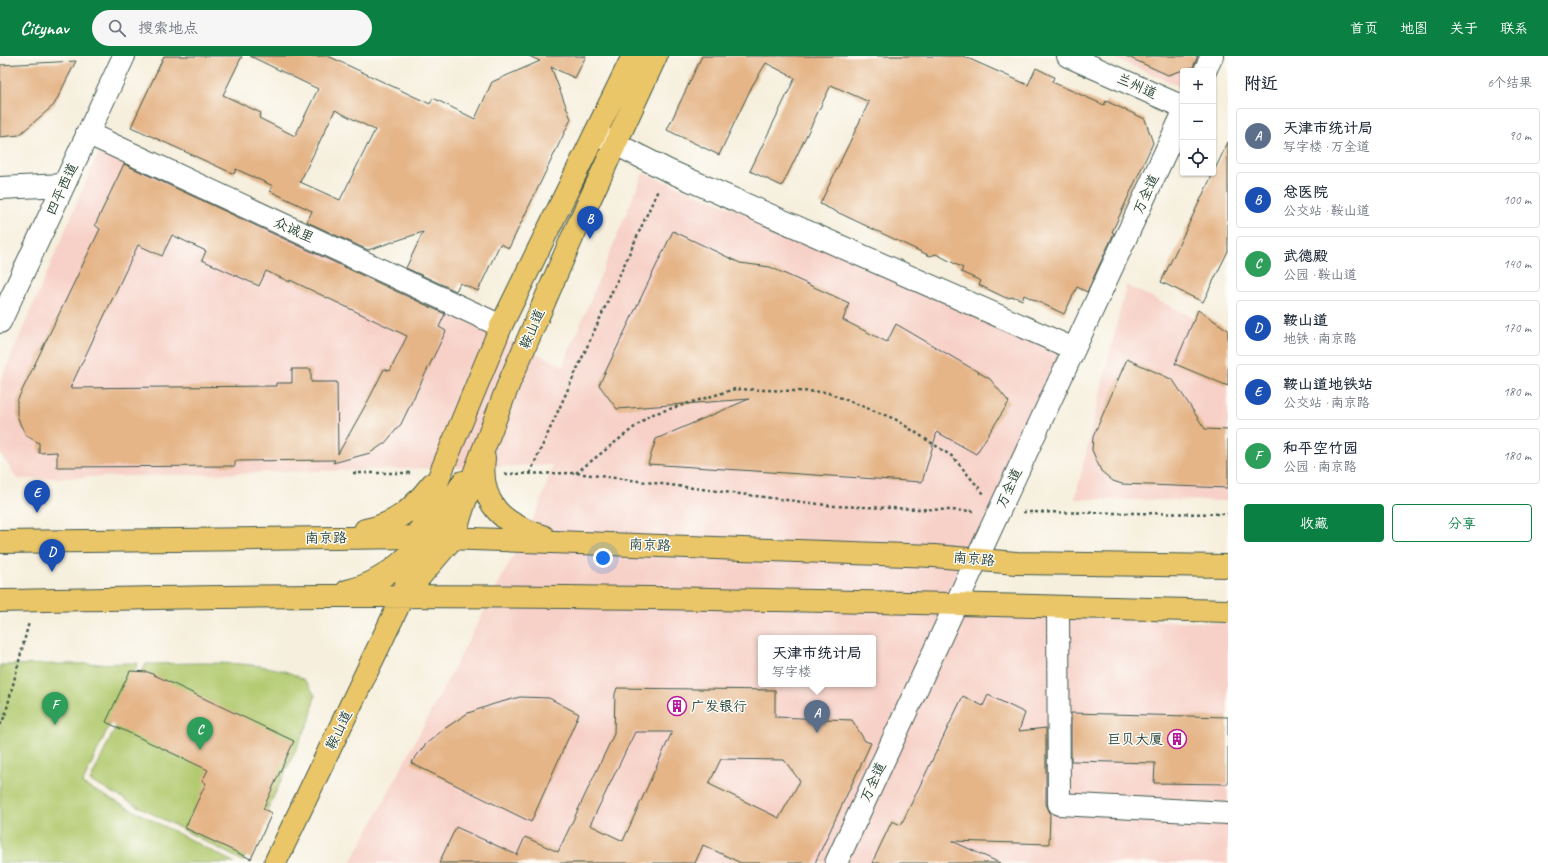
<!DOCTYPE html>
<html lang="zh">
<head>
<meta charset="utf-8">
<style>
	:root { --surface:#fff; --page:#f6f6f7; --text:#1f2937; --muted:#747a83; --line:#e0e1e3; --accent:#0b8043 }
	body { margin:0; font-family:Caveat,"LXGW WenKai TC",sans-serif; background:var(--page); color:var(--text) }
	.controls { position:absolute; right:12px; top:12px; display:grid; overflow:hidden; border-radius:4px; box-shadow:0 1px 3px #0004 }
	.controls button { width:36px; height:36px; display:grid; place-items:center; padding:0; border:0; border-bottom:1px solid var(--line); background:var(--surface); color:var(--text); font:20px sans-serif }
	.you { position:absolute; left:603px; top:502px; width:14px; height:14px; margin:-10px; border:3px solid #fff; border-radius:50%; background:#1a73e8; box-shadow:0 0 0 6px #1a73e833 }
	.badge { display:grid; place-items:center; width:26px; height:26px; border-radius:50%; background:var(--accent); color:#fff; font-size:13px; font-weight:700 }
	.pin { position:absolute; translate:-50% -33px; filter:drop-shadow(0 1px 2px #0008) }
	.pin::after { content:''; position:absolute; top:21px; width:14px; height:12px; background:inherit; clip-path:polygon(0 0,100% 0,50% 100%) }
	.popup { position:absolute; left:758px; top:579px; width:118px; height:52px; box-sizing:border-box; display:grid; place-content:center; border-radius:4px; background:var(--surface); filter:drop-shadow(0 1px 3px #0005); font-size:13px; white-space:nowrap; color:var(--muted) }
	.popup b { font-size:15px; color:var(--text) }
	.popup::after { content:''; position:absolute; left:50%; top:100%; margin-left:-8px; border:8px solid transparent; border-top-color:var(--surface) }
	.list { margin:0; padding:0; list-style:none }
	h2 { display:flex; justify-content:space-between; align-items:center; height:52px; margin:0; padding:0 16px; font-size:17px }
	h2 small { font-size:13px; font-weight:400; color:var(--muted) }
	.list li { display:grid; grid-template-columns:26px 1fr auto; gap:12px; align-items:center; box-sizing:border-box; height:56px; margin:0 8px 8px; padding:0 8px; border:1px solid var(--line); border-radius:4px }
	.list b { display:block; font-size:15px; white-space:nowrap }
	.list p { margin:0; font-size:13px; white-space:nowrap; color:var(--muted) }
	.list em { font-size:13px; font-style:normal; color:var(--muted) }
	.actions { display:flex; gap:8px; padding:12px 16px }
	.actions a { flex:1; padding:9px 0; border:1px solid var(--accent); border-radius:4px; text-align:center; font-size:14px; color:var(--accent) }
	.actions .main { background:var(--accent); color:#fff }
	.icon { flex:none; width:22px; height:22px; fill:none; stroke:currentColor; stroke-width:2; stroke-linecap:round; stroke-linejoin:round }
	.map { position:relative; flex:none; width:1228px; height:807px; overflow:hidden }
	header { display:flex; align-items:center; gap:24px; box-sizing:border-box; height:56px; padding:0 20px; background:var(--accent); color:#fff }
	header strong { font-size:19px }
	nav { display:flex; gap:22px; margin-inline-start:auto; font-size:14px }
	.search { width:280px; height:36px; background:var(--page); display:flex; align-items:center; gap:10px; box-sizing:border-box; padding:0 14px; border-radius:22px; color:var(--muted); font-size:15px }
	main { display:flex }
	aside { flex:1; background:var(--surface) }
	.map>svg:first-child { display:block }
</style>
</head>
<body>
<header>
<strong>Citynav</strong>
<div class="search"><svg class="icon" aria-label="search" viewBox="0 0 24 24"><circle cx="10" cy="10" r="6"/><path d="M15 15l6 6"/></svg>搜索地点</div>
<nav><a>首页</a><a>地图</a><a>关于</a><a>联系</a></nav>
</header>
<main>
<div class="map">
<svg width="1228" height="807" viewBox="0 0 1228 807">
	<rect width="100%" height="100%" fill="#fdfcf7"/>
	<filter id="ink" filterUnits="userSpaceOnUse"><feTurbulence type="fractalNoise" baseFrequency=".025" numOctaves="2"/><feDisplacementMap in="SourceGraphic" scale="8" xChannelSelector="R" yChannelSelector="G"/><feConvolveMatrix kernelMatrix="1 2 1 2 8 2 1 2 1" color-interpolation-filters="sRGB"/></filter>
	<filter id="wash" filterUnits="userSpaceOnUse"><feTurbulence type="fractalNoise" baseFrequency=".012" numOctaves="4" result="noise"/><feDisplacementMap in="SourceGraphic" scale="16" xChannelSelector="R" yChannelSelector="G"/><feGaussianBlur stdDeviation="0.9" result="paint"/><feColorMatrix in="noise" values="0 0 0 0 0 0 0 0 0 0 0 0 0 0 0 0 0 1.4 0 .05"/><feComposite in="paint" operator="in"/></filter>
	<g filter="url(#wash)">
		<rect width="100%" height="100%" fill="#f6efdd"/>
		<path fill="#f7d1c8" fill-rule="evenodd" d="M1117,0H1203L1195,15H1183V32L1115,2Z
			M101,91L563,310L643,117L1070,284L941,557L1228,567V807H351L539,451L553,409L17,423L0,397V326ZM761,582H873V628H761Z
			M1126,229L1228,278V445L1075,443Z"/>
		<path fill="#b2ca6f" stroke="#688452" d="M138,607L82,728L235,807H0V609Z
			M146,608C188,608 270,601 304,624C308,627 312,635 315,639L310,664L243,805L90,725Z"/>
		<g id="blocks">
			<path fill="#e5b588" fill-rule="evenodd" d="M164,0H242L223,39L261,57L259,62L295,80L318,33L250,0H328L430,48L433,42L475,63L492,26L540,5L529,0H586L575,22L551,11L571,63L509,192L500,188L478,235L460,227L456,235L406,212L423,176L368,194L307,166L312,155L270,135L273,130L236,113L234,118L131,71ZM335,54L375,74L340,144L300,126Z
				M702,0H963L1028,29L1036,12L1054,21L1052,26L1104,49L1106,45L1145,63L1153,87L1112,176L1114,177L1087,236L1077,231L1064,258L1024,239L1022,244L1015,241L1006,242L979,229L981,225L961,216L963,212L936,198L930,200L820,148L869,46L831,29L782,130L750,115L795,22L766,7L752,30L719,99L667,74Z
				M1126,0H1198L1193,11L1168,19Z
				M76,5L54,49L19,79L0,81V9Z
				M1228,86V195L1203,246L1161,226Z
				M124,108L445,258L439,271L446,275L401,368L385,387L370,397L333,407L335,404L235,405V410L57,411V396L39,397V387L27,380L21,370L17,359V345L100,173L95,169ZM172,179L206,195L202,204L259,230L266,215L290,226V224L407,280L390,315L384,313L369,343L338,398L337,326H311V313H292V327H276V330L70,332L138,189L162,200Z
				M673,175L740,207L770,211L849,247L843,264L887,286L896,268L990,323L1009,346L976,398L937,376L922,426L648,408L656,383L749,343L617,353L599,329Z
				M1198,254L1228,274V330L1175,308Z
				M1127,303L1173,324L1205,373L1228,374V432L1122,428L1113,425L1101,415L1092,394L1093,381Z
				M130,615L148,616L294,685L263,753L272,757L251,803L185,772L206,727L202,725L208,714L106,666Z
				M617,632L775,634V661L852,664L865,685L871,687L815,807H741L703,789L695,807H439L456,771L517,799L525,781L558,796L614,678L615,638ZM635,676H672L623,785L590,769ZM721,703L784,704L800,725L779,762L709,728Z
				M988,639L1025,657L1019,675L1046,672V748L1050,757L1049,788L952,785L1000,807H872L892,765L901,769L963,640L983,650Z
				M520,641L549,642L579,658L531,766L411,707L426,688L444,673L468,657L494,648Z
				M1071,657L1228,661V728L1154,727L1155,707L1071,705Z"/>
		</g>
	</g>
	<g filter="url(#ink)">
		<use href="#blocks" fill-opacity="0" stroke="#3f584d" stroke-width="1"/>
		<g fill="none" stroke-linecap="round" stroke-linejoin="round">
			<g stroke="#3f584d" stroke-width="24">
				<path id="minor" d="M1068,0L1183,51
					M1205,15L1212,0
					M87,77L501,270
					M596,78L667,114L1074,293
					M0,132L63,129
					M0,266L124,0
					M1058,551L1059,748L1228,757
					M836,807L1183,58"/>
			</g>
			<g stroke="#3f584d" stroke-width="24">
				<path id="major" d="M484,402C479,448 502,468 543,480
					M365,474C397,468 412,453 432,428
					M0,486L418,481L934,500L1016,507L1228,510
					M347,535C400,524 437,470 463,426
					M405,538L453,482L474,418L509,327L572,182L656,0
					M0,545C109,543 218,540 327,540C627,539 928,547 1228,555
					M275,807L403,540L418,481L441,416L501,270L633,0"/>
			</g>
			<path stroke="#3f584d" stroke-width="2.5" stroke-dasharray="3 3" stroke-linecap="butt" d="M353,417H412
				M530,417L658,134
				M576,417L650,359L735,333L826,336L895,363L953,401L984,438
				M505,418L576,417L834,450L976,455
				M1023,456L1228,458
				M0,669L5,660L29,566"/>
			<use href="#minor" stroke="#fff" stroke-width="22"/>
			<use href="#major" stroke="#ebc669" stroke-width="22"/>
		</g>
	</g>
	<defs>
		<g id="building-ring" transform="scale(1)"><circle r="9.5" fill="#fdfcf7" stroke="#b5179e" stroke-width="1.5"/><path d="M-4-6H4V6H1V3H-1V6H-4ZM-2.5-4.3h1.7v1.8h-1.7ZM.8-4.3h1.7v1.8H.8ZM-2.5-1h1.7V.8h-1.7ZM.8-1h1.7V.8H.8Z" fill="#b5179e"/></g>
	</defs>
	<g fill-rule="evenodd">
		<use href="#building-ring" x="677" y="650"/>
		<use href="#building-ring" x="1177" y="683"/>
	</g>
	<g text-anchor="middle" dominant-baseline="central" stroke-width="3" stroke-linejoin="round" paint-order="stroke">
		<g font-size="14" fill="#1f3d34" stroke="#fdfcf7">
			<text transform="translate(1137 30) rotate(24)">兰州道</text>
			<text transform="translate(62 133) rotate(-65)">四平西道</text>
			<text transform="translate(1146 138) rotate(-65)">万全道</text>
			<text transform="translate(294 174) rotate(25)">众诚里</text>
			<text transform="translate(532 273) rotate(-67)">鞍山道</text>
			<text transform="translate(1009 432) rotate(-65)">万全道</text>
			<text transform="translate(326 482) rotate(-1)">南京路</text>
			<text transform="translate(650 489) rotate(2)">南京路</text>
			<text transform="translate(974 503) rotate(5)">南京路</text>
			<text transform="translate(339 674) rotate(-64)">鞍山道</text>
			<text transform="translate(873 726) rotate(-65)">万全道</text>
		</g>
		<g font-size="14" fill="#1f3d34" stroke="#fdfcf7" text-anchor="start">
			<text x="691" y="650">广发银行</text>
			<text x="1163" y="683" text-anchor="end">巨贝大厦</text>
		</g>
	</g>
</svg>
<div class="controls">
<button>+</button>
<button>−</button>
<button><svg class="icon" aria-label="locate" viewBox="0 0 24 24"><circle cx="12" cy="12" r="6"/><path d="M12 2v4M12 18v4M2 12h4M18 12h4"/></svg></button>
</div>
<div class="you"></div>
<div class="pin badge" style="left:817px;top:677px;background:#5c6f8a">A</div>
<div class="popup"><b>天津市统计局</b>写字楼</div>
<div class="pin badge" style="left:590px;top:183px;background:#1a4fb4">B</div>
<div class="pin badge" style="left:200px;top:694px;background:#2e9e5b">C</div>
<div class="pin badge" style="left:52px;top:516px;background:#1a4fb4">D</div>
<div class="pin badge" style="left:37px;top:457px;background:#1a4fb4">E</div>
<div class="pin badge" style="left:55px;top:669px;background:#2e9e5b">F</div>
</div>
<aside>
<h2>附近<small>6个结果</small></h2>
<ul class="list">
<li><span class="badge" style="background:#5c6f8a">A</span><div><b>天津市统计局</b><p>写字楼 · 万全道</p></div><em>90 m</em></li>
<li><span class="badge" style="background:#1a4fb4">B</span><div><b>总医院</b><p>公交站 · 鞍山道</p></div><em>100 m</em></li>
<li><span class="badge" style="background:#2e9e5b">C</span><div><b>武德殿</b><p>公园 · 鞍山道</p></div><em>140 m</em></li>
<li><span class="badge" style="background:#1a4fb4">D</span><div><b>鞍山道</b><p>地铁 · 南京路</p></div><em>170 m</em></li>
<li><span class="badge" style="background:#1a4fb4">E</span><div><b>鞍山道地铁站</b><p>公交站 · 南京路</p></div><em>180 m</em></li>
<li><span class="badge" style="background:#2e9e5b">F</span><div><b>和平空竹园</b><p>公园 · 南京路</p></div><em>180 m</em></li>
</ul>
<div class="actions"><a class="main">收藏</a><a>分享</a></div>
</aside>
</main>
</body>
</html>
